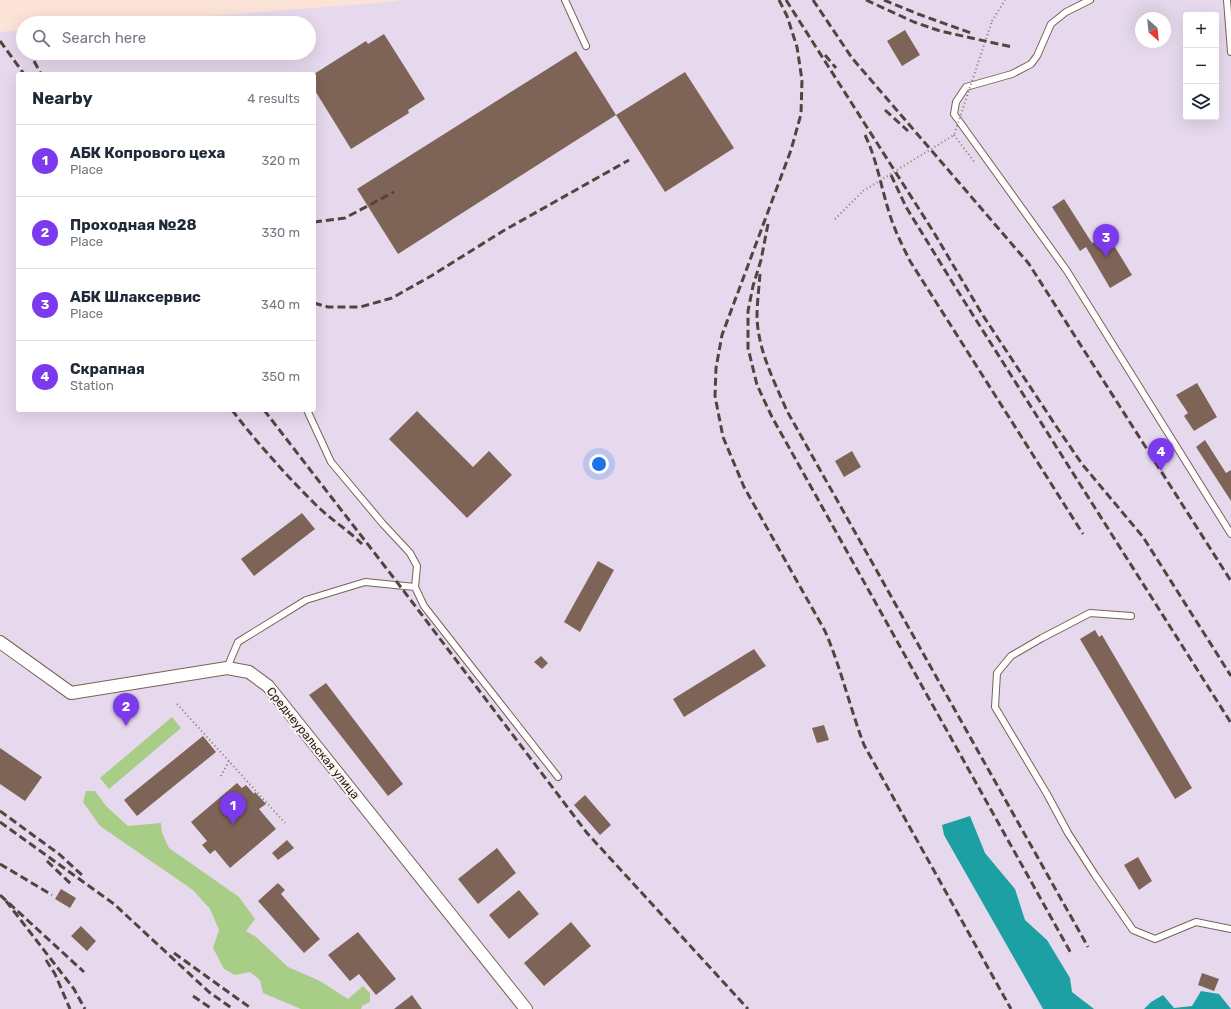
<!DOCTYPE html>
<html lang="en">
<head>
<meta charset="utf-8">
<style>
	:root { --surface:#fff; --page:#f2f2f3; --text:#1f2937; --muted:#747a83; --line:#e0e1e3; --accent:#7c3aed }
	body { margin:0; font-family:Rubik,sans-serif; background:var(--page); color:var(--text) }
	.controls { position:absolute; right:12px; top:12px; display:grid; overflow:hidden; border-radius:4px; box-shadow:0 4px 16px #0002 }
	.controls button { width:36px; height:36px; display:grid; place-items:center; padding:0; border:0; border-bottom:1px solid var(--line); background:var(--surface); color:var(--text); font:20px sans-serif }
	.compass { position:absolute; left:1135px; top:12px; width:36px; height:36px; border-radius:50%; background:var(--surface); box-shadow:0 4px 16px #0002; rotate:153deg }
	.you { position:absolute; left:599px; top:464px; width:14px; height:14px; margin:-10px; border:3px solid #fff; border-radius:50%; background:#1a73e8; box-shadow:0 0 0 6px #1a73e833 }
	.badge { display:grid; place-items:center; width:26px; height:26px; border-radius:50%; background:var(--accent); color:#fff; font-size:13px; font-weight:700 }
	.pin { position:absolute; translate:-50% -33px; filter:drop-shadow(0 1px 2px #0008) }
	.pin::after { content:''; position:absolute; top:21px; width:14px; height:12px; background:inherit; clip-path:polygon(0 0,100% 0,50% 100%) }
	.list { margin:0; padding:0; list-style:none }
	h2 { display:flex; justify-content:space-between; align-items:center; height:52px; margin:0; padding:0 16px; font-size:17px }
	h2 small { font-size:13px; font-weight:400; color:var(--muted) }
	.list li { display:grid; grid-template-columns:26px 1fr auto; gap:12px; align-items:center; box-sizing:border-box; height:72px; padding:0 16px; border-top:1px solid var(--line) }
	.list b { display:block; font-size:15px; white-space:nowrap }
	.list p { margin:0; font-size:13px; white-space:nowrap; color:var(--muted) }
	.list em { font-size:13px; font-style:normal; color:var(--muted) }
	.icon { flex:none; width:22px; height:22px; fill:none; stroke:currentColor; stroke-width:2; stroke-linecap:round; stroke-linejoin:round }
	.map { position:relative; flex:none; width:1231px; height:1009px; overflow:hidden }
	.search { position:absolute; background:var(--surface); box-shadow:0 4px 16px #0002; left:16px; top:16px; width:300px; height:44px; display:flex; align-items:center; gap:10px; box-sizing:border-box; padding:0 14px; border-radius:22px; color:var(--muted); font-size:15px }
	.panel { position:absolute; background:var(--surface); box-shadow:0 4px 16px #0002; left:16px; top:72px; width:300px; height:340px; border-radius:4px }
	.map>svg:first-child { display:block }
</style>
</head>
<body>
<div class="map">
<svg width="1231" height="1009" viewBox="0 0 1231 1009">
	<rect width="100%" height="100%" fill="#fce3d7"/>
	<path fill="#e7d9ed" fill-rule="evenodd" d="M399,0H1231V1009H0V32L23,30V53H309V23H116L389,2ZM1186,15H1216V117H1186ZM1141,18H1165V42H1141ZM18,74H314V410H18Z"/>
	<path fill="#a8cd87" d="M172,717L181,728L109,789L100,778Z
		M86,791H95L106,806L128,826L161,823L162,833L169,848L239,897L255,919L246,931L256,937L288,967L320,981L348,999L363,986L370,993V1002L362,1006L361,1009H301L263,993L260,980L250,972L235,975L224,969L213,948L219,930L210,909L193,890L100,826L83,802Z"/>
	<path fill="#1da0a3" d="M970,816L985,853L1015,889L1025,920L1047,940L1070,978L1072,992L1094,1009H1043L944,835L942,825Z
		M1201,991L1219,994L1231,1009H1144L1151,1002L1163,995L1174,1008L1192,1006Z"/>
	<path fill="#7e6457" d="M905,30L920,55L902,66L887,41Z
		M384,34L425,99L408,110L409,113L351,149L314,89V74L366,41L368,44Z
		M576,51L616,115L398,254L357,189Z
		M685,72L734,148L665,192L616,115Z
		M1064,199L1092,243L1089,245L1107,234L1132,275L1110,288L1086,247L1080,251L1052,207Z
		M1197,383L1217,417L1194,431L1184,416L1188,413L1176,395Z
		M417,411L473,467L489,451L512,475L467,518L389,439Z
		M1205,440L1226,473L1231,470V501L1196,447Z
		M852,451L861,467L844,477L835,461Z
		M302,513L315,529L254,576L241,559Z
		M598,561L614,570L580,632L564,622Z
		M1095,630L1099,637L1102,635L1192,788L1175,799L1080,639Z
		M754,649L766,666L684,717L673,699Z
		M541,656L548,663L542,669L534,662Z
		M326,683L403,784L388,796L309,695Z
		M824,725L829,740L817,743L812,728Z
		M203,736L216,752L137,816L124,800Z
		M0,748L42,777L25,801L0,784Z
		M237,783L242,788L246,785L254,794L255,792L266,804L259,809L276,829L230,868L215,850L210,854L202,845L207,841L191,822Z
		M585,795L611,825L600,835L574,805Z
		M287,840L294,848L278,860L272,853Z
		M497,848L516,873L478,904L458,879Z
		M1138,857L1152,881L1139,890L1124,865Z
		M278,883L285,890L281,894L320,939L304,953L258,901Z
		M61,889L76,898L70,908L55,899Z
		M519,890L539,914L509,939L489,915Z
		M571,922L591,946L544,986L524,963Z
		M81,926L96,941L87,951L71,936Z
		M358,932L396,979L376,995L359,974L350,981L328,955Z
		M1202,973L1219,979L1214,991L1198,985Z
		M412,995L422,1009H394Z"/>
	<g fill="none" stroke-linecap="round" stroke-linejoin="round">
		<g stroke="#7b6154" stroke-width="8">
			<path id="lane" d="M565,0L586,46
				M1090,0L1066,12L1051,24L1037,56L1031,64L1012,74L966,87L956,102L954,114L1067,271L1231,534
				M1227,0L1231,52
				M307,410L331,462L383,524L410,553L417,566L415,587
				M1131,616L1090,613L1042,638L1011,656L997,673L995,707L1047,794L1068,833L1095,875L1133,930L1155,939L1196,922L1231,929
				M227,668L238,642L306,600L365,582L415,587L424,606L558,777"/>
		</g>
		<g stroke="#7b6154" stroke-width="14">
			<path id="street" d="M0,642L71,693L227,668L249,672L268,686L526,1009"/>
		</g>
		<path stroke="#8a7971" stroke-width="2" stroke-dasharray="1 3" stroke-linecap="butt" d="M992,21L1005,0
			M954,135L975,163
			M835,219L863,191
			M177,704L285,823
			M221,776L229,761"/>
		<use href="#lane" stroke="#fff" stroke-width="6"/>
		<use href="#street" stroke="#fff" stroke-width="12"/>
		<path stroke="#52443e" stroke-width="3" stroke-dasharray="8 4" stroke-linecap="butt" d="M779,0L787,16L797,47L802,80L801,114L791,150L722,335L716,368L715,396L723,437L744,487L825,631C841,668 850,708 864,745L1011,1009
			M786,0L933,231L982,314L1056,426L1082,464L1143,537L1231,676
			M813,0L852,58L1029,264L1231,581
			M866,0L914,22L940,31L1012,47
			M884,0L918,14L971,33
			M0,41L24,74
			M825,55L836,68
			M34,61L41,74
			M885,110L908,131
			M865,135C877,160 881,187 889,212C894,229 902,245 910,261L1083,534
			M891,175L906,207L954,285L1231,723
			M314,222L345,218L394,192
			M768,224L761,260L753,286L748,311V348L757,385L772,417L1072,955
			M760,274C759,288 757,303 757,317C758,350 774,381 787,411L1088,947
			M314,303L328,307H360L392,298L431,276L503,231L629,160
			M232,410C257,443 286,475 315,504C330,519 348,530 362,544
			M264,410L400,586L587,833L748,1009
			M0,811L59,854L83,876
			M0,822L114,904L209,992L233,1009
			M47,861L73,886
			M0,864L52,895
			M0,895L84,972
			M6,901L74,989L85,1009
			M174,953L252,1009
			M46,960L55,974L70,1009
			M193,996L212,1009"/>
		<path stroke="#8a7971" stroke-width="2" stroke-dasharray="1 3" stroke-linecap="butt" d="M863,191L954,135L992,21"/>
	</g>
	<g text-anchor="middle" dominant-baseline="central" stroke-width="4" stroke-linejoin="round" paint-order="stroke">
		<g font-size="12" fill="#2b201b" stroke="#fbf5f1">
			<text transform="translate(313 743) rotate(51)">Среднеуральская улица</text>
		</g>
	</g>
</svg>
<div class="controls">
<button>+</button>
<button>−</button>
<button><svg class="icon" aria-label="layers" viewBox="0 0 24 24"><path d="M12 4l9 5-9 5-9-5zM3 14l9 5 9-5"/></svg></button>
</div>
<svg class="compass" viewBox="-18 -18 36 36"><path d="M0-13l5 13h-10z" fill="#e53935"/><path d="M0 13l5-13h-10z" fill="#747a83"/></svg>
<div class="you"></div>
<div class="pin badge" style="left:233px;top:825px">1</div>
<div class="pin badge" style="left:126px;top:726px">2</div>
<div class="pin badge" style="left:1106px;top:257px">3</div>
<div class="pin badge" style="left:1161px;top:471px">4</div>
<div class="search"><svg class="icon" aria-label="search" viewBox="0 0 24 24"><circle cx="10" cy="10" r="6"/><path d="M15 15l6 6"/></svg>Search here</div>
<section class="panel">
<h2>Nearby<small>4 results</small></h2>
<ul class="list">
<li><span class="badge">1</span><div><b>АБК Копрового цеха</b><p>Place</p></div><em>320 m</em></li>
<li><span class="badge">2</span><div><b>Проходная №28</b><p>Place</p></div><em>330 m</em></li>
<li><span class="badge">3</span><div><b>АБК Шлаксервис</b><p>Place</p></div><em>340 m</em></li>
<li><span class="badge">4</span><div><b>Скрапная</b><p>Station</p></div><em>350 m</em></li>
</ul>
</section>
</div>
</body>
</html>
